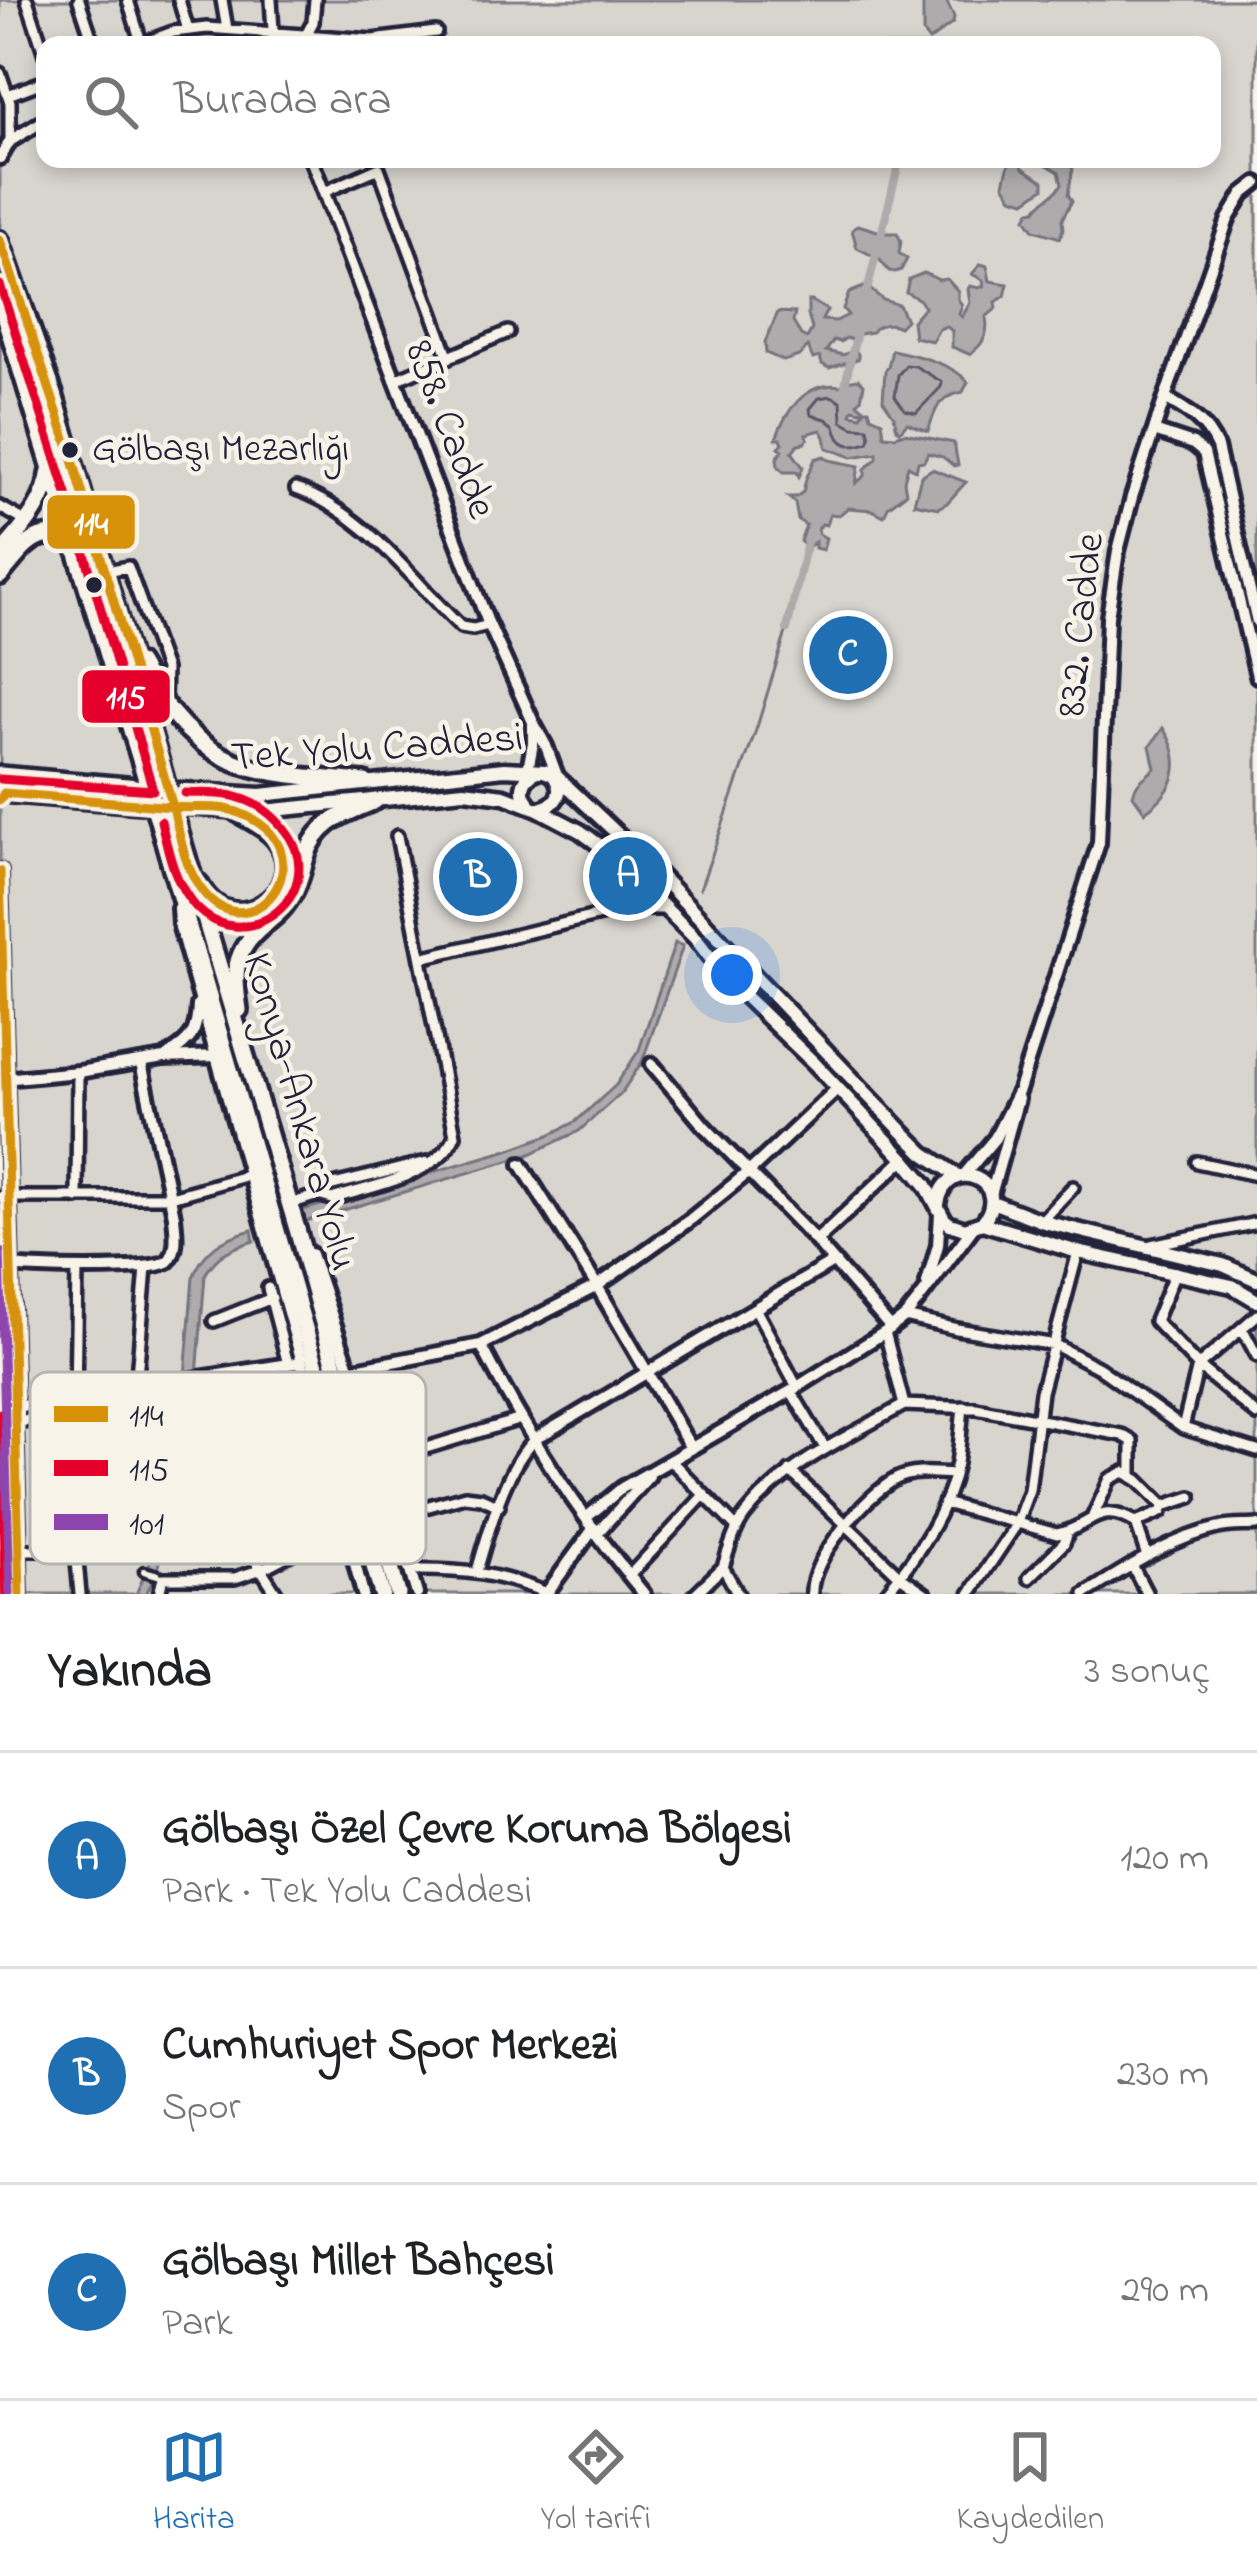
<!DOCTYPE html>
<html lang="tr">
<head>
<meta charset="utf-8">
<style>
	:root { --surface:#fff; --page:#f6f6f6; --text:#202124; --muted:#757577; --line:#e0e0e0; --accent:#1f6fb2 }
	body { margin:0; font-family:"Indie Flower",sans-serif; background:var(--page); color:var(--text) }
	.you { position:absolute; left:732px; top:975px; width:42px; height:42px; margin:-30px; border:9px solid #fff; border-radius:50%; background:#1a73e8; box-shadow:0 0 0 18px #1a73e833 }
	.badge { display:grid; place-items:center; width:78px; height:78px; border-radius:50%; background:var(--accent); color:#fff; font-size:39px; font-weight:700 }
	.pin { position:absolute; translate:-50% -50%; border:6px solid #fff; box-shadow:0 3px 12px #0006 }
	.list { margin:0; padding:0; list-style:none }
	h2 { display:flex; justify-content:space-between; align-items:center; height:156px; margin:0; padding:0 48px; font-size:51px }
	h2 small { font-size:39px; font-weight:400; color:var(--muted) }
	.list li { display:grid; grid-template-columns:78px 1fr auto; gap:36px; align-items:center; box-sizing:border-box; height:216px; padding:0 48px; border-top:3px solid var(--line) }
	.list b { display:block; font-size:45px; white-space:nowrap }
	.list p { margin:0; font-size:39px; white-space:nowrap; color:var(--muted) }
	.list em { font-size:39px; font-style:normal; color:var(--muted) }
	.icon { flex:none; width:66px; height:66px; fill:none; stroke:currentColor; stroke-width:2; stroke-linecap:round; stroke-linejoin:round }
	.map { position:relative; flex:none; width:1257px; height:1594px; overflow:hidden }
	.search { position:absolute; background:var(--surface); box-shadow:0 6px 18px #0003; left:36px; right:36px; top:36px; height:132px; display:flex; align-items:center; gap:30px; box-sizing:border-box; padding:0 42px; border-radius:24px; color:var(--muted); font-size:45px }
	.sheet { height:804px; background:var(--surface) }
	nav { display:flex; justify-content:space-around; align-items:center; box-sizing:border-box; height:168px; border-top:3px solid var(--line); background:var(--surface); font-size:33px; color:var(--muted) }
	nav a { display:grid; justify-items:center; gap:6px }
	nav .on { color:var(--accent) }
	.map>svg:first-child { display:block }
</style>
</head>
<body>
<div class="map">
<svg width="1257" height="1594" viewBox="0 0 1257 1594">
	<rect width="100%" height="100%" fill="#f7f3e8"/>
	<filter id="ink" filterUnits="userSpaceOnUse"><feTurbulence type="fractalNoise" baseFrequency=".00833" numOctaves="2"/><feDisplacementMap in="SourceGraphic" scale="24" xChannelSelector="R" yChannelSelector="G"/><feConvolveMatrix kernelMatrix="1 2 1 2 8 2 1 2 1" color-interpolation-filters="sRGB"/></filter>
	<g filter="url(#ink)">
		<path fill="#d8d5cf" stroke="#7d7c85" stroke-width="3" fill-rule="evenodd" d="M0,0H1257V1594H0ZM45,45H1212V159H45Z"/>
		<path fill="#aeabad" stroke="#76747f" stroke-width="3" d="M923,0H946L954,17L953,23L929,41L923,33Z
			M1010,159H1020L1023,168L1044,181V188L1025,201L1012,197L1004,184Z
			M1037,159H1065L1073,169L1068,194L1072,201L1062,219L1063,229L1060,238L1034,230L1026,218L1030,211L1036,210C1042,199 1054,197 1062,184L1059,172Z
			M858,225L884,233H897L901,241L899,253L907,259L901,270L896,272L889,271L879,259L857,248L852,230Z
			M981,264L987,266L990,281L1008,284L1005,296L996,302L997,308L986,317C989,333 983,346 969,354L952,347V331L946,326L939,329L932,341L914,337L912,321L924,307L920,300L906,292L909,279L924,273L939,280L947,279L958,291V299L962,305L959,314L962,317L970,303L968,289L970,286L979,288L984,286L983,280L972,274Z
			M866,286L883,300L899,305L906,320L899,327C892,322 876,324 872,332L860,334L852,340L846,338L840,342L834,340L826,351L843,355L855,350L858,354V359L829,368L822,364L820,357L813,359L808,347L799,356L784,361L766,353L765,342L778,312L795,313L793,322L801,335L807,338L812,329L808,315V301H812L827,310L822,320L836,321L848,315L843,309L849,293Z
			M892,350C915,355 952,363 968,382L963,392C936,398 936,409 928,431L907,423L900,431L897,429L894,416L883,400L885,371L888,367Z
			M858,379L864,384L861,399L857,403L863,408L860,411L853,409L851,414L861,416L865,409H869L871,416L882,421L884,435L895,436L905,433L954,443L958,465L954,466L943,457L928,453L924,461L918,462L916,470L908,466L904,481L906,493L888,507L884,516L872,510L848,508L839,515L830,514L826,525L822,524L818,529L819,534L826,538L823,550L815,548V542L807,548L800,541L806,525L798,520L795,503L788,497H796L803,492L806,479L815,459L824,456L829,460L859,466L856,483L865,476V469L877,458V453L852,457L827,448L825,437L821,430L806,434L808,438L805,443L798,444L792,452L803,467L799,477L797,472H784L778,467L777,458L783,450L779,447L783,443L781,439H776C785,411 807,380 841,386L846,381Z
			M932,469L966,482L947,503L938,508L914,503L921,476Z
			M1163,728C1185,761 1177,790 1145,812L1133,795C1136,780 1146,778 1155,768L1150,746Z
			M675,943L683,946L642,1062L622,1092L579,1131L528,1155L304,1222L300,1211L508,1150L549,1135L575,1122L616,1085L639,1050Z
			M252,1230L254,1241C231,1248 217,1254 205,1275L197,1376L187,1459L158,1570L146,1594H136L150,1562L179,1451L193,1277C205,1248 223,1238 252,1230Z"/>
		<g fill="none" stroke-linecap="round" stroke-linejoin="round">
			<path stroke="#5a5969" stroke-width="3" d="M906,365L915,366L942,382L941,387L916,413L905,410L895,396L898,375Z
				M831,396L841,401L842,421L853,427L868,428L870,437L868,442C849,448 839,446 835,426L826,419L811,415L810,409L819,398Z"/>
			<path stroke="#76747f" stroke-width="3" d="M700,889L757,727L787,629"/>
			<path stroke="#aeabad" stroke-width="8" d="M866,295L900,159
				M844,389L858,327
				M787,629L808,538"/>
			<g stroke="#22223b" stroke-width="15">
				<path id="pedestrian" d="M171,1479L183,1482
					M144,1571L158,1575"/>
			</g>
			<g stroke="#22223b" stroke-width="18">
				<path id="minor" d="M27,0L45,55
					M79,0L94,45
					M128,0L142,45
					M179,0L188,30
					M222,0L227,29
					M271,0L274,45
					M306,35L313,22L315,0
					M138,45L173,32L207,28L373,40L436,32
					M0,73L10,102V141
					M8,95L45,81
					M324,192L379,168L449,358
					M395,380L508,332
					M296,489C366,513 410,578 461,627L473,629L489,625
					M0,507L27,522
					M106,571L128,567L165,669L164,698
					M634,880L635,893L625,909H665
					M421,958L625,909
					M1197,1162L1257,1175
					M318,1195L332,1199C371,1186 439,1176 455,1135L397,836
					M0,1197H171L249,1175
					M77,1198L78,1072
					M290,1204L318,1195L325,1187L427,1162
					M1041,1221L1073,1187
					M1151,1245L1257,1223
					M1175,1272L1155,1321L1198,1366L1257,1415
					M268,1288L288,1364
					M755,1308L797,1387
					M905,1317L957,1329L1055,1345L1099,1368L1183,1428L1257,1451
					M214,1321L272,1298
					M1242,1328L1257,1356
					M136,1389L146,1267
					M791,1391L825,1448
					M75,1399L77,1269
					M904,1405L976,1408L1122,1435L1132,1441V1474
					M75,1413L76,1550L80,1594
					M1183,1428L1198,1366L1257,1315
					M671,1461L737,1528
					M377,1463L521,1419
					M790,1471L900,1576L926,1594
					M75,1483L161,1479
					M210,1490L277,1594
					M944,1503L1057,1534C1091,1528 1098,1499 1136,1523L1147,1556
					M1164,1506L1191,1497
					M393,1516L465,1496L481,1498L499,1506
					M1093,1516L1110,1479L1124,1472L1138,1480L1164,1506L1161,1512L1136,1523
					M19,1550H143
					M1132,1565L1147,1594
					M409,1570C463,1569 497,1573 547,1593
					M477,1571C489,1531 504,1469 535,1439
					M629,1576L704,1495
					M1029,1578L1064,1543L1068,1532
					M159,1594L163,1578H235L262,1569L343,1526L331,1508L292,1433L177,1512
					M695,1594L723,1567
					M738,1594L723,1567C729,1549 734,1529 746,1514C787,1463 848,1437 904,1405L885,1332
					M812,1594C809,1560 866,1495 896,1479C913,1470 935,1473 954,1474
					M885,1594C917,1556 947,1513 957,1463C960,1445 961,1425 963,1407
					M970,1594L1016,1525L1029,1490L1041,1392L1078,1252
					M1085,1594C1127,1568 1169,1539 1218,1528C1230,1525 1244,1526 1257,1525"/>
			</g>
			<g stroke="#22223b" stroke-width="20">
				<path id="tertiary" d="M0,158L10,141L45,120
					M311,159L487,620L533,722
					M1165,398C1189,411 1206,422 1217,447L1257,622
					M1154,431L1193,444L1204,453L1257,676
					M527,775L533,743V722L546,746L559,781
					M0,871L20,1594
					M178,908L179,924L300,1355L363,1594
					M167,1056C191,1041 197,1034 198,1005
					M652,1064L704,1126L816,1241L891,1328
					M3,1079L78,1072L164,1058L218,1056
					M521,1164L597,1286L691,1448
					M964,1175L995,1138L1019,1090L1099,843L1108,617L1118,551L1132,497L1159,415L1228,219L1243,194L1257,183
					M991,1195L1018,1099
					M816,1241L904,1159
					M0,1251L10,1594
					M311,1254L350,1370L417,1594
					M1,1265C23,1269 155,1273 168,1261C179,1251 175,1229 174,1216L141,1063
					M927,1283L938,1245L940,1214
					M481,1345C526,1433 581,1518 644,1594
					M350,1370L481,1345L597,1286L691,1219L750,1171L838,1088
					M15,1407L302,1362
					M15,1422L205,1395L306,1377
					M535,1439L833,1262
					M587,1517L622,1488L791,1391L885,1332L905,1317L921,1297L973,1228
					M598,1532L649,1476
					M546,1594L594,1528"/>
			</g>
			<g stroke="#22223b" stroke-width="21">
				<path id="secondary" d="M162,789L261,795L504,769L544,771L555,775L644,859L904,1133L924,1153L958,1176
					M147,804L254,812L464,791L504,796L538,809L580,831L610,853L696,939L725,977L815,1064L904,1159L926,1185L944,1219L950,1224L965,1229L982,1223L1078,1252L1232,1286L1257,1301
					M531,806C518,793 521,778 538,771
					M539,809C557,805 565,792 554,776
					M992,1202L1044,1222L1223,1265L1257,1280
					M938,1204C947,1151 1016,1182 982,1223"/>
			</g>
			<g stroke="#22223b" stroke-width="24">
				<path id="trunk" d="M0,240L54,394L161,766
					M0,302L142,766
					M0,555C22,528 45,506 50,470
					M0,576C23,549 38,521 76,544
					M138,663C160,702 192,745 235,762C275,777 323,778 365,782
					M0,775L138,787
					M0,793L142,804
					M159,824L382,1594
					M178,827L297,1229L398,1594
					M199,883C231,948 314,887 275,839C265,827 249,820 236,812
					M239,1010C234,973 232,952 263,926C273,918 282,911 289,900C298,887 302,872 306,857C317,822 344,814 375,801"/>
			</g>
			<use href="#pedestrian" stroke="#f7f3e8" stroke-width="6"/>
			<use href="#minor" stroke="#f7f3e8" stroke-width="9"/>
			<use href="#tertiary" stroke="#f7f3e8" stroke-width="10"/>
			<use href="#secondary" stroke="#f7f3e8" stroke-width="12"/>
			<use href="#trunk" stroke="#f7f3e8" stroke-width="15"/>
			<g stroke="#22223b" stroke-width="24" stroke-linecap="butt">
				<path id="trunk-bridge" d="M142,766L159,824
					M161,766L178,827"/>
			</g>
			<use href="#trunk-bridge" stroke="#f7f3e8" stroke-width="15"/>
			<g stroke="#f7f3e8" stroke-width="18">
				<path id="bus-1" d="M0,240L73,460L173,807
					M0,800L4,793L173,807
					M173,807C193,809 218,805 237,812C333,847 256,955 204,893C185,870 180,836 173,807Z
					M0,871L20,1594"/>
			</g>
			<g stroke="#f7f3e8" stroke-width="18">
				<path id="bus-2" d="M0,285L75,519L153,790L0,779
					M161,821C168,850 174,883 195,906C246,962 334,890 284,829C273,815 257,803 240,798C222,792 203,794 185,793
					M0,1413L5,1594"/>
			</g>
			<g stroke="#f7f3e8" stroke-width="18">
				<path id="bus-3" d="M0,1251L10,1594"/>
			</g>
			<use href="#bus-1" stroke="#d79209" stroke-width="9"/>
			<use href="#bus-2" stroke="#e4002b" stroke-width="9"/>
			<use href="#bus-3" stroke="#8e44ad" stroke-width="9"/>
		</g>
	</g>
	<g fill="#22223b" stroke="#f7f3e8" stroke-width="4.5">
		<circle cx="70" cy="450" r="10"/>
		<circle cx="94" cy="585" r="10"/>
	</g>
	<g text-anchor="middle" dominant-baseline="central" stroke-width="9" stroke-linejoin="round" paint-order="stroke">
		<g font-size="39" fill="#22223b" stroke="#f7f3e8" text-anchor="start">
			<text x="92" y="450">Gölbaşı Mezarlığı</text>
		</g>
		<g font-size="42" fill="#22223b" stroke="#f7f3e8">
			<text transform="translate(449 430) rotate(69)">858. Cadde</text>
			<text transform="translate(1082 625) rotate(-84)">832. Cadde</text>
			<text transform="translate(377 749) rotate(-4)">Tek Yolu Caddesi</text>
			<text transform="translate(299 1112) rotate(74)">Konya-Ankara Yolu</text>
		</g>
	</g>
	<rect x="30" y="1372" width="396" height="192" rx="18" fill="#f7f3e8" stroke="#b7b4b4" stroke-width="3"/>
	<rect x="54" y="1406" width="54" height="16" fill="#d79209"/>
	<rect x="54" y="1460" width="54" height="16" fill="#e4002b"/>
	<rect x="54" y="1514" width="54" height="16" fill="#8e44ad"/>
	<g font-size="33" fill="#22223b">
		<text x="129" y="1426">114</text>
		<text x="129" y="1480">115</text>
		<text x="129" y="1534">101</text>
	</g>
	<g stroke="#f7f3e8" stroke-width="4.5">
		<rect x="45" y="493" width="92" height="58" rx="12" fill="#d79209"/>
		<rect x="80" y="668" width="92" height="57" rx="12" fill="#e4002b"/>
	</g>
	<g font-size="33" text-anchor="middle" font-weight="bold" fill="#fff">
		<text x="91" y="534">114</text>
		<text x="126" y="708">115</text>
	</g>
</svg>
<div class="you"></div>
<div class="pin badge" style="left:628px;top:876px">A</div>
<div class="pin badge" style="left:478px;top:877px">B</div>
<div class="pin badge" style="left:848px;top:655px">C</div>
<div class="search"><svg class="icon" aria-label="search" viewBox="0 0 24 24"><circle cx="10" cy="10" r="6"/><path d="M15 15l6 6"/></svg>Burada ara</div>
</div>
<section class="sheet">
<h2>Yakında<small>3 sonuç</small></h2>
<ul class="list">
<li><span class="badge">A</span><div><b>Gölbaşı Özel Çevre Koruma Bölgesi</b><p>Park · Tek Yolu Caddesi</p></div><em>120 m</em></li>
<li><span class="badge">B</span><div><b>Cumhuriyet Spor Merkezi</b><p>Spor</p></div><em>230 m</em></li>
<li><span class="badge">C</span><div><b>Gölbaşı Millet Bahçesi</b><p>Park</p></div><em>290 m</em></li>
</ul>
</section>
<nav>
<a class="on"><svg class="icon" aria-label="map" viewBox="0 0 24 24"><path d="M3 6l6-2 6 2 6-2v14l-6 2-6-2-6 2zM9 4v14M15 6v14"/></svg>Harita</a>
<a><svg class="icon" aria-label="directions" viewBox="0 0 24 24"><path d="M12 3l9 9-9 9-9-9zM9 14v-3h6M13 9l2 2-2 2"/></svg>Yol tarifi</a>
<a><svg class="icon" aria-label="saved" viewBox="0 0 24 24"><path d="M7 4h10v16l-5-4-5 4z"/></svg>Kaydedilen</a>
</nav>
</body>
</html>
